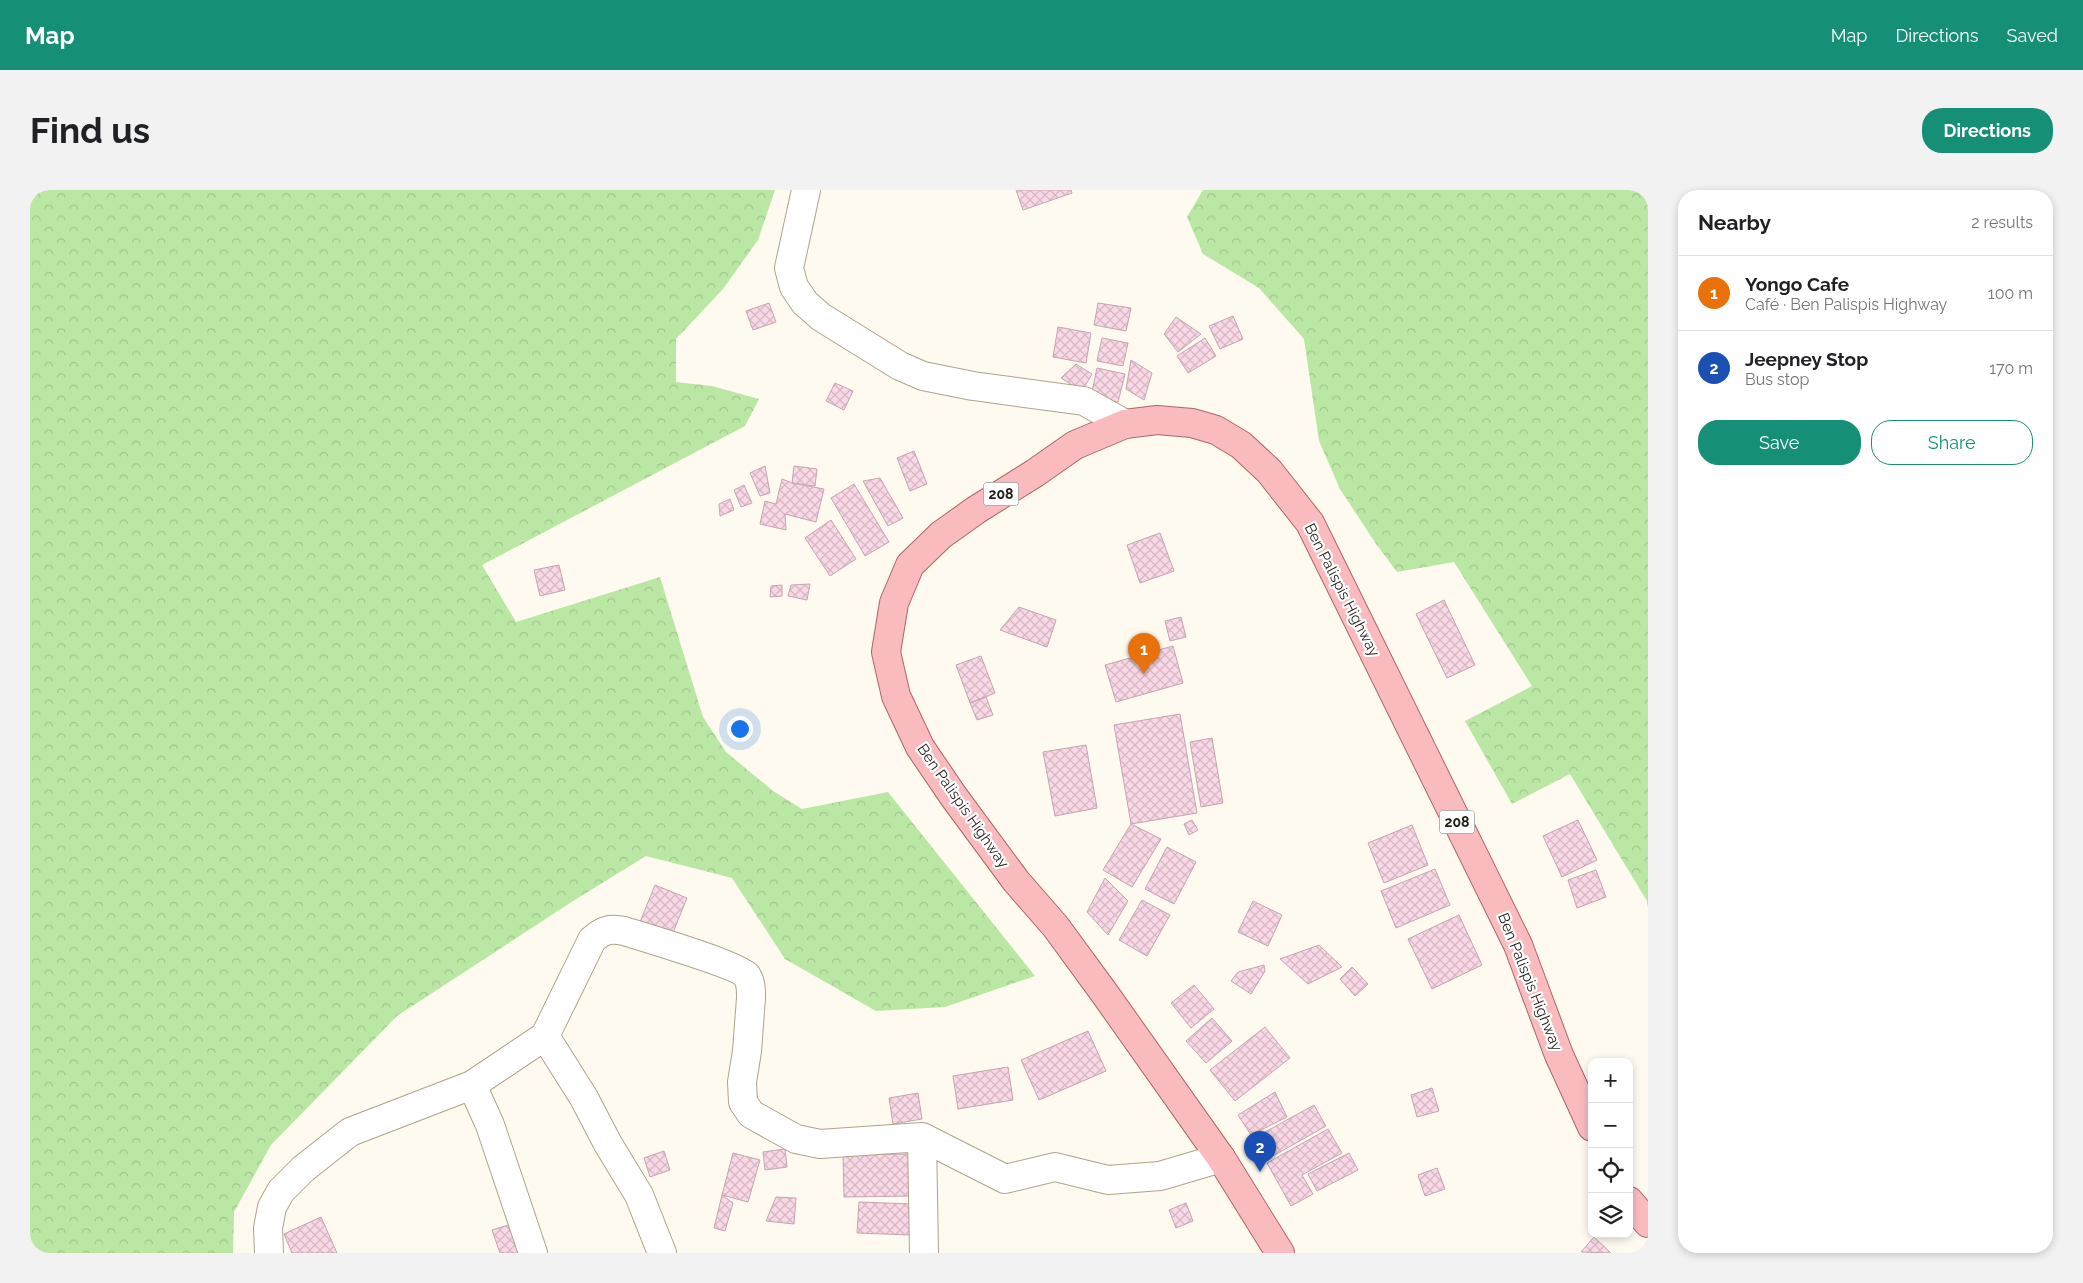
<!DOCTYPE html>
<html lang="en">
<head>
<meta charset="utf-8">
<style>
	:root { --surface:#fff; --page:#f2f2f2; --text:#202124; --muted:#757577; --line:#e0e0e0; --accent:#159076 }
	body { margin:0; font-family:Raleway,sans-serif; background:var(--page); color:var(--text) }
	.controls { position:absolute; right:15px; bottom:15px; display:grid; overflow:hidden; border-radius:10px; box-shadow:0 2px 8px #0003 }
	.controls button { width:45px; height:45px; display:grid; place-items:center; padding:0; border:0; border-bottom:1px solid var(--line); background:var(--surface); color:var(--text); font:25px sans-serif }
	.you { position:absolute; left:709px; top:538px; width:18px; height:18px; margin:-12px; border:4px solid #fff; border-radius:50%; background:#1a73e8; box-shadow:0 0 0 8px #1a73e833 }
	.badge { display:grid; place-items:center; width:32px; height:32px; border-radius:50%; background:var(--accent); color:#fff; font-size:16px; font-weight:700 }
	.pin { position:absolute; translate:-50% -41px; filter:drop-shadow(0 1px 2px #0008) }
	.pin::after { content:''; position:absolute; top:26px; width:18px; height:15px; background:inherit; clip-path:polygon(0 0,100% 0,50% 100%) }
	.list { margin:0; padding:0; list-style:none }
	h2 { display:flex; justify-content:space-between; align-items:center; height:65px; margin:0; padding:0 20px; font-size:21px }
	h2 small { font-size:16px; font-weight:400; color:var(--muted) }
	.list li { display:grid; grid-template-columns:32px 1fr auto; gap:15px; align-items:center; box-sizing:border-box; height:75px; padding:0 20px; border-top:1px solid var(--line) }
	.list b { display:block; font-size:19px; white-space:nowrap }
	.list p { margin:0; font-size:16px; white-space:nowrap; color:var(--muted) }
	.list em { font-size:16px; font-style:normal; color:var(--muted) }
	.actions { display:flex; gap:10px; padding:15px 20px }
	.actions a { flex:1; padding:11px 0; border:1px solid var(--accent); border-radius:20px; text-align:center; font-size:18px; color:var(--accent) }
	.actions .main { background:var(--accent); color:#fff }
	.icon { flex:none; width:28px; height:28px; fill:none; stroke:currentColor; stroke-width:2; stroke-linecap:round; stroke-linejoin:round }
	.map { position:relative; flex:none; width:1618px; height:1063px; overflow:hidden; border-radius:20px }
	header { display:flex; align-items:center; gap:30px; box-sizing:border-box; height:70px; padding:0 25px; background:var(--accent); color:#fff }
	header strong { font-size:24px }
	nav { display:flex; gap:28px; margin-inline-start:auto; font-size:18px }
	.intro { display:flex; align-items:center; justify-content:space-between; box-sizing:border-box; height:120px; padding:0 30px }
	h1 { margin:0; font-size:35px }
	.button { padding:12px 22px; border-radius:20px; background:var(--accent); color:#fff; font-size:18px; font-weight:700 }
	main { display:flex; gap:30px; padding:0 30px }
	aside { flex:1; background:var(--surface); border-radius:20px; box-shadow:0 2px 8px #0003 }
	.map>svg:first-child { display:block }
</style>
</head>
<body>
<header>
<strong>Map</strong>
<nav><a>Map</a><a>Directions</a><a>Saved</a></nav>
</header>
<div class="intro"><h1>Find us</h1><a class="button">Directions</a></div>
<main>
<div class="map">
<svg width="1618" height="1063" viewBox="0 0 1618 1063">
	<defs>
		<pattern id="forest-crowns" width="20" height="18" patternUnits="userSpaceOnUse" patternTransform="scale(1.25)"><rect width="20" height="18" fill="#bbe7a4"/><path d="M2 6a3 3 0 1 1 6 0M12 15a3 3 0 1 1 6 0" fill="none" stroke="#a0c68c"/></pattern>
		<pattern id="building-cross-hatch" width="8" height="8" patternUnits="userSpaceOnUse" patternTransform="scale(1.25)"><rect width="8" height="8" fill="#f9d7e5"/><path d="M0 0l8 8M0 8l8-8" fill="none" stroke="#d5b8c4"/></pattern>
	</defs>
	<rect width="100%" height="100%" fill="#fffaef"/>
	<path fill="url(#forest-crowns)" d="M0,0H745L728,50L693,99L646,149V192L682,196L729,209L715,236L452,375L486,432L630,387L673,527L696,562L743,601L772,619L858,602L1005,786L915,817L846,821L755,769L702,688L616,666L543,711L367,826L241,955L204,1022L203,1063H0Z
		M1173,0H1618V718L1617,711L1540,584L1482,614L1435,531L1502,496L1424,372L1367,382L1346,354L1310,299L1289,251L1274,149L1229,98L1173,64L1157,27Z"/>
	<path fill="url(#building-cross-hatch)" stroke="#c3a6b2" d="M986,0H1041L1042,3L993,20Z
		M739,113L746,132L723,140L716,121Z
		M1068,113L1101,118L1096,141L1064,135Z
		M1203,126L1213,149L1190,159L1179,136Z
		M1146,127L1171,144L1148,162L1134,144Z
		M1028,137L1061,143L1056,173L1023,167Z
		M1072,148L1098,153L1093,176L1067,171Z
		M1175,148L1186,166L1158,183L1147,166Z
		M1101,170L1122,183L1114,210L1096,199Z
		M1046,174L1062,184L1052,201L1031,188Z
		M1067,178L1095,184L1088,212L1061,206Z
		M805,193L823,201L814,220L796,211Z
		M884,261L897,294L880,301L867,268Z
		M735,276L740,303L730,306L720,283Z
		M764,276L787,279L785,296L762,293Z
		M850,288L873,328L858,336L833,291Z
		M752,289L762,293L794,299L786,332L755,324L756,340L730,334L735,311L746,314Z
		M824,294L859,352L835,366L801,308Z
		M714,295L722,313L711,317L704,300Z
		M700,309L704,320L690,326L689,314Z
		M801,330L826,369L800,386L775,348Z
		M1130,343L1144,381L1110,393L1097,355Z
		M529,375L535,400L510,406L504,380Z
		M780,394L777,410L758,406L761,395Z
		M752,395V406L740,407L741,396Z
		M1414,410L1445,475L1417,488L1386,424Z
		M989,417L1026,430L1017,457L970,440Z
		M1151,427L1156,447L1140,451L1135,431Z
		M1143,456L1153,493L1086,512L1075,475Z
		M951,466L965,503L940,513L926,475Z
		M956,507L963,525L947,530L940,513Z
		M1150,524L1167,623L1101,634L1084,535Z
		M1182,548L1193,613L1171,617L1160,552Z
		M1056,555L1067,618L1025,626L1013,562Z
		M1162,630L1168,640L1159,645L1154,634Z
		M1548,630L1567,670L1532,687L1513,646Z
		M1101,634L1131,649L1102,697L1073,680Z
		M1382,635L1398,675L1354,693L1338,653Z
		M1137,657L1166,672L1144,714L1115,699Z
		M1405,679L1420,715L1366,738L1351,701Z
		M1566,680L1576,707L1547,718L1538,690Z
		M1075,688L1098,711L1078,745L1057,722Z
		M625,695L657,708L642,745L610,732Z
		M1112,710L1140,725L1117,766L1089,750Z
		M1223,711L1252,725L1238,756L1208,742Z
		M1429,725L1452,775L1402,799L1378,749Z
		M1289,755L1312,777L1278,794L1250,769Z
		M1234,775L1235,781L1221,804L1201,791L1208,782Z
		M1322,777L1338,794L1325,806L1310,789Z
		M1164,795L1184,819L1161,838L1141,813Z
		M1182,828L1202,851L1176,873L1156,851Z
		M1235,837L1260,868L1205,911L1180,880Z
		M1058,841L1076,881L1009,910L991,870Z
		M978,877L983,910L928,919L923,886Z
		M1402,898L1409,921L1387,927L1381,905Z
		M1245,902L1257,927L1221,945L1208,925Z
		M888,903L892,929L863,934L859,908Z
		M1284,915L1296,936L1236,970L1224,948Z
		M1298,939L1312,963L1272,985L1283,1004L1261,1016L1237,973Z
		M755,959L757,977L735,980L733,962Z
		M634,961L640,980L620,987L614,968Z
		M703,963L730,970L718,1012L692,1005Z
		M1319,963L1328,980L1287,1001L1278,984Z
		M883,964L884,1006L814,1007L813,965Z
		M1407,978L1415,999L1395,1006L1388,985Z
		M692,1005L703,1013L695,1041L684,1038Z
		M746,1007L766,1008L764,1034L736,1031Z
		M829,1012L882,1014L881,1045L827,1043Z
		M1156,1013L1163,1031L1146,1038L1139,1020Z
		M291,1027L307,1063H262L254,1044Z
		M485,1033L495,1063H470L462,1040Z
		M1564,1047L1581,1063L1551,1062Z"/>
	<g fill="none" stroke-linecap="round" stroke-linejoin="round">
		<g stroke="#afa38a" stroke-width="30">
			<path id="minor" d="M776,0L759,78L764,97L775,113L791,127L870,176L893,186L943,196L1054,211L1095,234
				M442,895L460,935L503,1063
				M892,947L894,1063
				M239,1063L238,1038L242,1017L251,1001L273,979L320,942L442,895L515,846
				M632,1063L609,1005L578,954L554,908L515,846L562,750C573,740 580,738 594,741C613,747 708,775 717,786C721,792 721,800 721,808L717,861L712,892L713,912L721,924L766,949L790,954L892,947L975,989L1025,977L1078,990L1130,986L1191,968"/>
		</g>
		<g stroke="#ac6667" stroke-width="30">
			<path id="major" d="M1599,1011L1618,1033
				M1250,1063L1191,968L1075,804L1026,737L986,691L924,607L890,557L866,506L856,462L864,413L880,375L911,345L946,320L1005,283L1045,255L1095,234L1127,230L1162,233L1186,240L1211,255L1239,281L1280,333L1488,755L1529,865L1562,937"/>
		</g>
		<use href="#minor" stroke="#fff" stroke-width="28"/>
		<use href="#major" stroke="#fabbbf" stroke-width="28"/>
	</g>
	<g text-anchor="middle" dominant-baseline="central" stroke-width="4.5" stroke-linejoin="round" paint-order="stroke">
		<g fill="#fff" stroke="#64615a" stroke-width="1">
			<rect x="953.5" y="292.5" width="35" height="23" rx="4"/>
			<rect x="1409.5" y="620.5" width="35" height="23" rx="4"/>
		</g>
		<g font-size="14" font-weight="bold" fill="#221d14">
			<text x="971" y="304">208</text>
			<text x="1427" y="632">208</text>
		</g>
		<g font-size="15" fill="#221d14" stroke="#fff">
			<text transform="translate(1312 400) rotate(63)">Ben Palispis Highway</text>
			<text transform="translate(933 616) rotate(55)">Ben Palispis Highway</text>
			<text transform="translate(1500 792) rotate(68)">Ben Palispis Highway</text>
		</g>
	</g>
</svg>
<div class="controls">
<button>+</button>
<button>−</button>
<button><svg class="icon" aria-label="locate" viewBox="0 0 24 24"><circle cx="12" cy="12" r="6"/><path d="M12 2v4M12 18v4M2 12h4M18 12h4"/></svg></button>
<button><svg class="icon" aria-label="layers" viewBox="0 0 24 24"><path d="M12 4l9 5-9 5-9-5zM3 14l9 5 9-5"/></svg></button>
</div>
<div class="you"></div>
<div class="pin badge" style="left:1114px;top:484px;background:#e8710a">1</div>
<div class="pin badge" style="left:1230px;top:982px;background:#1a4fb4">2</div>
</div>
<aside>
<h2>Nearby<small>2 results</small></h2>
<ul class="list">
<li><span class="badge" style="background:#e8710a">1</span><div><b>Yongo Cafe</b><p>Café · Ben Palispis Highway</p></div><em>100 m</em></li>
<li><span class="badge" style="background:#1a4fb4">2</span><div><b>Jeepney Stop</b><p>Bus stop</p></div><em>170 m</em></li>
</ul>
<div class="actions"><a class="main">Save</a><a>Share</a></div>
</aside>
</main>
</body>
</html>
